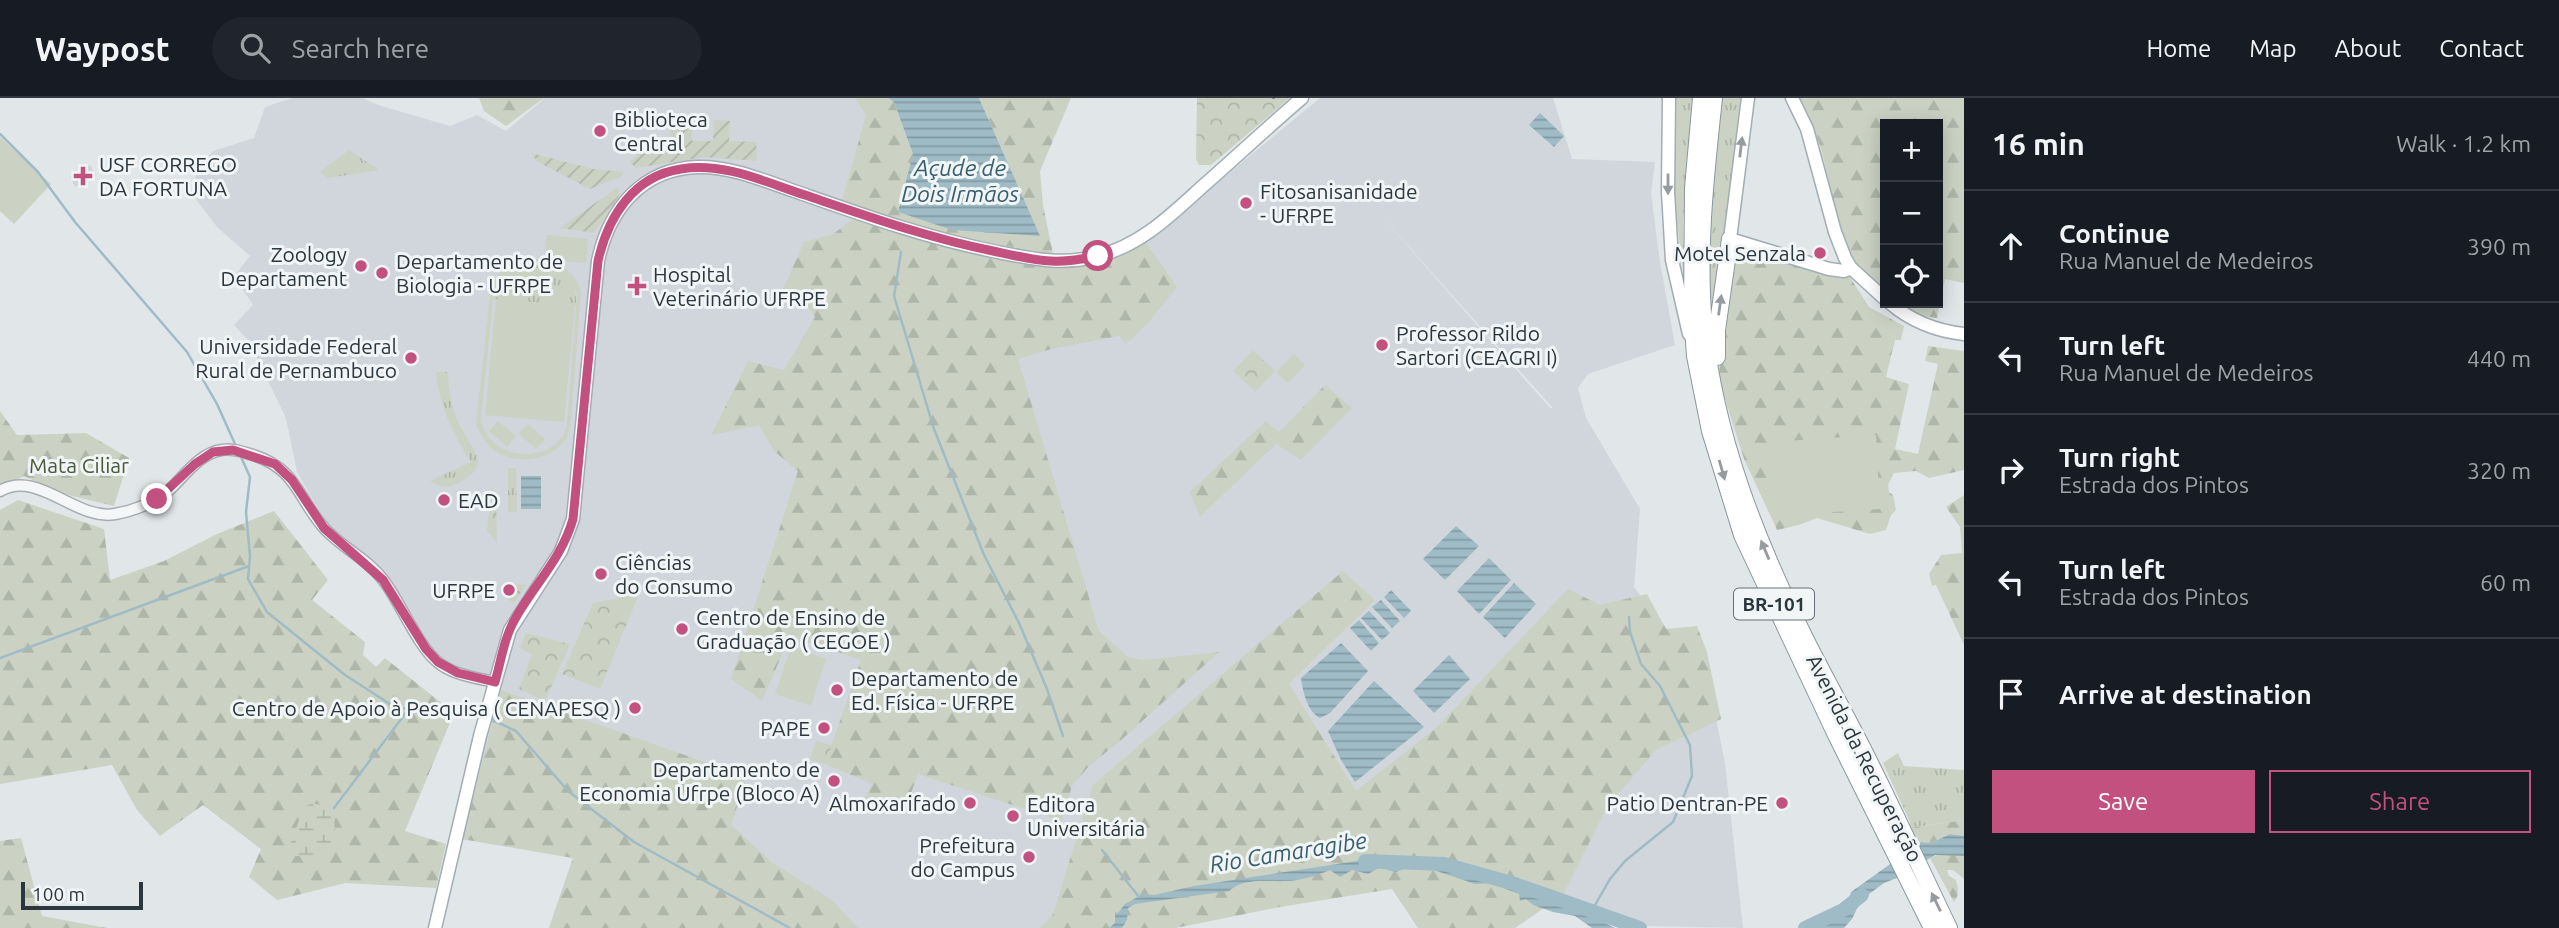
<!DOCTYPE html>
<html lang="en">
<head>
<meta charset="utf-8">
<style>
	:root { --surface:#171b24; --page:#20242c; --text:#f1f3f6; --muted:#9ea1a6; --line:#363941; --accent:#c3517f }
	body { margin:0; font-family:Ubuntu,sans-serif; background:var(--page); color:var(--text) }
	.controls { position:absolute; right:21px; top:21px; display:grid; overflow:hidden; border-radius:0px; box-shadow:0 4px 18px #0003 }
	.controls button { width:63px; height:63px; display:grid; place-items:center; padding:0; border:0; border-bottom:2px solid var(--line); background:var(--surface); color:var(--text); font:35px sans-serif }
	.scale { position:absolute; left:21px; bottom:18px; width:122px; box-sizing:border-box; padding-left:7px; border:4px solid #2b373f; border-top:0; font-size:19px; line-height:24px; white-space:nowrap; color:#2b373f; -webkit-text-stroke:5px #f1f5f6; paint-order:stroke }
	.stop { position:absolute; width:21px; height:21px; margin:-16px; border:5px solid #c3517f; border-radius:50%; background:#fff }
	.stop.end { background:#c3517f; border-color:#fff; box-shadow:0 2px 7px #0008 }
	.list { margin:0; padding:0; list-style:none }
	h2 { display:flex; justify-content:space-between; align-items:center; height:91px; margin:0; padding:0 28px; font-size:30px }
	h2 small { font-size:23px; font-weight:400; color:var(--muted) }
	.list li { display:grid; grid-template-columns:46px 1fr auto; gap:21px; align-items:center; box-sizing:border-box; height:112px; padding:0 28px; border-top:2px solid var(--line) }
	.list b { display:block; font-size:26px; white-space:nowrap }
	.list p { margin:0; font-size:23px; white-space:nowrap; color:var(--muted) }
	.list em { font-size:23px; font-style:normal; color:var(--muted) }
	.actions { display:flex; gap:14px; padding:21px 28px }
	.actions a { flex:1; padding:16px 0; border:2px solid var(--accent); border-radius:0px; text-align:center; font-size:24px; color:var(--accent) }
	.actions .main { background:var(--accent); color:#fff }
	.icon { flex:none; width:38px; height:38px; fill:none; stroke:currentColor; stroke-width:2; stroke-linecap:round; stroke-linejoin:round }
	.map { position:relative; flex:none; width:1964px; height:830px; overflow:hidden }
	header { display:flex; align-items:center; gap:42px; box-sizing:border-box; height:98px; padding:0 35px; background:var(--surface); border-bottom:2px solid var(--line) }
	header strong { font-size:33px }
	nav { display:flex; gap:38px; margin-inline-start:auto; font-size:24px }
	.search { width:490px; height:63px; background:var(--page); display:flex; align-items:center; gap:18px; box-sizing:border-box; padding:0 24px; border-radius:38px; color:var(--muted); font-size:26px }
	main { display:flex }
	aside { flex:1; background:var(--surface) }
	.map>svg:first-child { display:block }
</style>
</head>
<body>
<header>
<strong>Waypost</strong>
<div class="search"><svg class="icon" aria-label="search" viewBox="0 0 24 24"><circle cx="10" cy="10" r="6"/><path d="M15 15l6 6"/></svg>Search here</div>
<nav><a>Home</a><a>Map</a><a>About</a><a>Contact</a></nav>
</header>
<main>
<div class="map">
<svg width="1964" height="830" viewBox="0 0 1964 830">
	<defs>
		<pattern id="grass-tufts" width="24" height="20" patternUnits="userSpaceOnUse" patternTransform="scale(1.75)"><rect width="24" height="20" fill="#cbd2c3"/><path d="M3 7l-1-3M5 7V3M7 7l1-3M15 17l-1-3M17 17v-4M19 17l1-3" fill="none" stroke="#aeb5a9"/></pattern>
		<pattern id="forest-firs" width="22" height="20" patternUnits="userSpaceOnUse" patternTransform="scale(1.75)"><rect width="22" height="20" fill="#cbd2c3"/><path d="M5 1l3.5 6h-7zM16 11l3.5 6h-7z" fill="#aeb5a9"/></pattern>
		<pattern id="wetland-marsh" width="20" height="14" patternUnits="userSpaceOnUse" patternTransform="scale(1.75)"><rect width="20" height="14" fill="#cbd2c3"/><path d="M1 5h8M5 5V1M11 12h8M15 12V8" fill="none" stroke="#aeb5a9"/></pattern>
		<pattern id="park-crowns" width="20" height="18" patternUnits="userSpaceOnUse" patternTransform="scale(1.75)"><rect width="20" height="18" fill="#cbd2c3"/><path d="M2 6a3 3 0 1 1 6 0M12 15a3 3 0 1 1 6 0" fill="none" stroke="#aeb5a9"/></pattern>
		<pattern id="garden-furrows" width="10" height="10" patternUnits="userSpaceOnUse" patternTransform="scale(1.75)"><rect width="10" height="10" fill="#cbd2c3"/><path d="M-1 1l2-2M0 10L10 0M9 11l2-2" fill="none" stroke="#aeb5a9"/></pattern>
		<pattern id="water-rules" width="6" height="5" patternUnits="userSpaceOnUse" patternTransform="scale(1.75)"><rect width="6" height="5" fill="#9fbcc6"/><path d="M0 2.5h6" fill="none" stroke="#829aa2"/></pattern>
	</defs>
	<rect width="100%" height="100%" fill="#e1e6e9"/>
	<path fill="#d0d6db" fill-rule="evenodd" d="M292,0H362L378,7L450,28L477,17L506,33L545,0H877L911,55L887,124L946,144L1096,163L1179,116L1320,0H1553L1572,61L1655,64L1651,96L1660,164L1675,247L1588,276L1578,290L1586,320L1640,411L1634,489L1679,546L1706,571L1725,665L1743,830L1646,828L1523,784L1455,766L1099,830H549L573,760L455,740L495,584L438,560L424,541L375,464L331,433L297,374L286,320L248,242L234,227L253,207L234,178L250,158L218,130L197,103L194,87L198,69L213,53L254,40L265,9ZM1377,113L1552,309V310H1550Z
		M90,67L96,77L75,89L70,79Z"/>
	<path fill="url(#grass-tufts)" d="M1674,0H1694L1683,124L1685,190L1673,92Z
		M1719,0H1744L1712,228L1709,215V84Z
		M349,52L379,72L328,80L320,74Z
		M534,166C561,168 578,179 576,208L493,201C496,178 512,167 534,166Z
		M436,274H448C448,290 451,306 457,322C461,332 479,356 478,365C477,374 467,380 460,384C449,390 441,390 430,383L471,364C453,335 439,308 436,274Z
		M508,370H516L517,414H508Z
		M1898,655L1904,668L1964,672V722L1910,730V724L1883,665Z"/>
	<path fill="url(#forest-firs)" d="M479,0H544L506,28L484,13Z
		M855,0H888L894,4L913,56L1039,137L979,0H1071L1040,73L1043,107L1053,156L944,137L842,103L866,17Z
		M1799,0H1964V185L1945,181L1937,220L1922,218L1900,205H1938V26H1885V194C1877,188 1867,181 1861,173C1835,139 1832,94 1822,55C1817,36 1809,18 1799,0Z
		M860,116C922,136 1033,180 1096,165C1112,161 1130,152 1146,145L1177,189L1149,224L1126,246L1119,238L1051,251L1018,261L1099,533L1128,559L1145,562L1219,554L1120,643L1089,668L1072,688L1062,723L918,676L903,717L865,701L872,686L825,666L861,562L790,538L762,603L731,581L798,373L774,353L759,327L711,337L748,263L784,272L815,219L808,209L781,196L804,144L833,136Z
		M1733,146L1848,176L1869,209L1904,228L1901,242H1895L1886,279L1909,286L1895,351L1918,356L1938,266L1925,263L1928,248L1964,253V372L1929,380L1916,373L1894,375L1888,387L1889,394L1893,397L1896,412L1891,417L1886,432L1870,436L1817,420L1799,427L1777,432L1744,361L1719,282L1721,238Z
		M1325,287L1352,310L1301,362L1276,346L1200,419L1190,394L1266,323L1279,334Z
		M0,313L17,337L86,335L129,360L114,408L60,395L24,378L0,390Z
		M1964,397V547L1936,487L1932,488L1929,476L1941,457L1962,455L1960,429L1946,409Z
		M18,402L104,431L110,482L164,463L217,436L274,413L328,482L312,502L365,544L363,557L376,569L385,560L454,615L405,733L446,746L436,790L345,785L277,802L249,779L261,751L203,707L160,738L137,712L112,667L0,686V412Z
		M1343,473L1375,502L1289,586L1356,693L1436,630L1568,491L1600,507L1647,496L1666,531L1697,528L1707,554L1721,621L1656,652L1607,709L1563,797L1515,830H1418L1392,791L1280,809L1176,830H1040L1053,816L1093,687Z
		M501,592L747,679L731,727L773,765L832,802L858,830H549L573,760L462,741Z
		M1964,722V738L1950,736L1931,745L1922,744L1918,746L1910,730Z
		M21,740L42,818L107,830H0V743Z
		M1942,755L1964,758V781L1953,772H1947L1949,778L1956,782C1958,791 1960,796 1954,804L1930,760Z"/>
	<path fill="url(#wetland-marsh)" d="M312,705L334,710L336,714C331,728 340,741 336,756L320,759L296,758L290,747L304,709Z"/>
	<path fill="url(#park-crowns)" d="M1197,0H1290L1211,67H1199L1196,61Z
		M1253,252L1275,273L1255,294L1233,273Z
		M492,389L496,397L497,445L487,433Z
		M507,484L526,487L514,505L508,501Z
		M639,496L600,591L562,576L593,505Z
		M526,535L570,546L545,603L519,591L532,556L520,550Z
		M816,643L832,647L825,666L810,662Z"/>
	<path fill="url(#garden-furrows)" d="M671,19L692,20V43H713L714,22L730,23L729,43L756,44L757,63L704,59L636,70L630,64C637,54 646,53 652,42H670Z
		M531,55L593,71L624,74L620,79L590,91L538,64Z
		M618,89L620,96L594,135L560,130Z"/>
	<path fill="#cbd2c3" fill-rule="evenodd" d="M0,39L51,86L14,126L0,113Z
		M547,137L588,141L586,165L548,162C565,168 578,177 581,196L571,321C570,328 569,335 565,342C551,363 515,367 495,353C486,346 481,337 476,327L491,188C502,166 521,161 544,161ZM534,166C554,168 571,175 577,196L567,327C557,369 487,364 481,321L494,193C501,175 515,167 534,166Z
		M496,201L575,208L564,324L485,317Z
		M1294,256L1305,267L1288,285L1276,274Z
		M498,323L516,338L507,349L489,333Z
		M528,326L545,341L536,351L519,336Z
		M1876,337L1880,411L1775,418L1770,344Z
		M791,548L826,561L811,608L775,596Z"/>
	<path fill="url(#water-rules)" d="M888,0H979L1040,138L952,132L898,114L913,56L894,4Z
		M1540,15L1564,38L1554,49L1529,27Z
		M521,378H541V411H521Z
		M1456,428L1479,448L1445,482L1423,461Z
		M1489,460L1511,482L1479,516L1457,493Z
		M1514,485L1536,506L1505,540L1483,519Z
		M1391,492L1411,513L1404,520L1384,499Z
		M1381,502L1400,523L1392,530L1372,509Z
		M1369,513L1390,535L1382,542L1361,520Z
		M1359,522L1379,545L1371,553L1350,530Z
		M1341,545L1368,573L1330,615L1320,620C1307,613 1303,594 1301,580Z
		M1449,557L1470,581L1434,615L1413,593Z
		M1374,583L1424,629L1355,684L1341,662L1328,633Z
		M1950,736L1964,738V758L1935,757L1897,780L1884,785L1861,802L1852,821L1844,830H1813L1844,816L1851,794L1921,744L1931,745Z
		M1376,760H1382L1391,769C1409,770 1416,752 1435,768L1511,783L1532,796L1580,812L1615,830H1592L1575,818L1553,814L1533,807L1526,801L1520,803L1519,796L1498,788L1500,785L1475,786L1416,766L1396,774L1379,770L1368,776L1352,772L1340,779L1330,772C1318,777 1300,783 1287,783C1266,784 1244,779 1229,793L1135,806L1128,810L1127,822L1122,830H1109L1115,825V814L1118,815L1125,806L1143,796L1154,797L1194,788Z"/>
	<g fill="none" stroke-linecap="round" stroke-linejoin="round">
		<path stroke="#9fbcc6" stroke-width="2.5" d="M0,36L38,74L75,124L187,254L217,306L235,346
			M901,154L894,198L934,331L984,457L1019,525L1047,591L1063,638
			M241,359L250,379L246,414L250,458L248,481L267,514L345,577L390,606L425,617L476,614L482,617
			M0,560L249,468
			M488,620L516,633L568,693L634,744L790,830
			M334,710L408,612
			M1102,752L1139,799
			M1591,814L1610,781L1625,763L1673,724L1692,678L1690,647L1660,588L1641,566L1630,534L1629,519"/>
		<path stroke="#9fbcc6" stroke-width="14" d="M1365,763L1444,766L1515,786L1640,830
			M1805,830L1843,812L1862,797"/>
		<g stroke="#a7aeb3" stroke-width="13">
			<path id="minor" d="M0,393C38,371 76,423 115,416C133,413 154,405 168,393C184,379 199,355 222,352C232,350 243,354 253,357C297,371 297,399 324,430C342,450 368,461 384,483C401,505 418,550 440,566C455,577 476,580 495,584"/>
		</g>
		<g stroke="#a2adb4" stroke-width="15">
			<path id="major" d="M1669,0L1668,94L1672,162L1689,236
				M1748,0L1730,141L1829,171L1844,173L1851,170
				M1792,0L1807,31L1835,134L1845,160L1851,170L1885,201
				M1890,205C1911,223 1936,233 1964,236
				M435,830L480,638L510,532L561,453L573,421L598,163C609,111 642,71 697,69C732,68 767,84 800,95C863,117 927,140 993,153C1028,160 1062,168 1098,158C1141,147 1171,117 1203,88C1236,59 1268,29 1302,0"/>
		</g>
		<g stroke="#8a979e" stroke-width="18">
			<path id="highway" d="M1701,0L1693,90L1692,217L1695,258L1710,333L1742,437L1836,637L1932,830
				M1714,0C1706,75 1697,152 1704,228C1715,337 1756,442 1805,540C1826,582 1850,624 1871,667C1898,721 1923,776 1949,830
				M1717,259V232L1730,141"/>
		</g>
		<use href="#minor" stroke="#f4f6f7" stroke-width="10"/>
		<use href="#major" stroke="#fff" stroke-width="12"/>
		<use href="#highway" stroke="#fff" stroke-width="16"/>
		<path stroke="#7c8991" stroke-width="2" d="M1273,0H1274"/>
	</g>
	<defs><path id="oneway-solid" d="M-6-.8H1V-3.2L6.5 0L1 3.2V.8H-6Z" transform="scale(1.75)"/></defs>
	<g fill="#959b9f">
		<use href="#oneway-solid" transform="translate(1741 49) rotate(-83)"/>
		<use href="#oneway-solid" transform="translate(1668 86) rotate(90)"/>
		<use href="#oneway-solid" transform="translate(1720 207) rotate(-82)"/>
		<use href="#oneway-solid" transform="translate(1722 372) rotate(74)"/>
		<use href="#oneway-solid" transform="translate(1765 452) rotate(-113)"/>
		<use href="#oneway-solid" transform="translate(1936 804) rotate(-116)"/>
	</g>
	<g fill="none" stroke-linecap="round" stroke-linejoin="round">
		<path stroke="#c3517f" stroke-width="9" d="M157,401L195,366L213,354L233,352L275,366L292,382L324,430L383,482L426,551L438,564L458,575L495,584C501,563 504,540 515,521C534,487 562,460 573,421L598,163C608,119 633,78 681,71C724,64 765,84 805,97C867,118 929,140 993,153C1012,157 1031,162 1051,163C1067,164 1083,161 1098,158"/>
	</g>
	<g fill="#c3517f" stroke="#f1f5f6" stroke-width="2.5">
		<circle cx="600" cy="33" r="7"/>
		<path d="M79.5 67.5h7v7h7v7h-7v7h-7v-7h-7v-7h7z"/>
		<circle cx="1246" cy="105" r="7"/>
		<circle cx="1820" cy="155" r="7"/>
		<circle cx="361" cy="168" r="7"/>
		<circle cx="382" cy="175" r="7"/>
		<path d="M633.5 177.5h7v7h7v7h-7v7h-7v-7h-7v-7h7z"/>
		<circle cx="1382" cy="247" r="7"/>
		<circle cx="411" cy="260" r="7"/>
		<circle cx="444" cy="402" r="7"/>
		<circle cx="601" cy="476" r="7"/>
		<circle cx="509" cy="492" r="7"/>
		<circle cx="682" cy="531" r="7"/>
		<circle cx="837" cy="592" r="7"/>
		<circle cx="635" cy="610" r="7"/>
		<circle cx="824" cy="630" r="7"/>
		<circle cx="834" cy="683" r="7"/>
		<circle cx="970" cy="705" r="7"/>
		<circle cx="1782" cy="705" r="7"/>
		<circle cx="1013" cy="718" r="7"/>
		<circle cx="1029" cy="759" r="7"/>
	</g>
	<g text-anchor="middle" dominant-baseline="central" stroke-width="6" stroke-linejoin="round" paint-order="stroke">
		<rect fill="#f1f5f6" stroke="#667076" stroke-width="2" x="1734" y="490.5" width="80" height="31" rx="5"/>
		<g font-size="19" font-weight="bold" fill="#2b373f">
			<text x="1774" y="506">BR-101</text>
		</g>
		<g font-size="21" fill="#2b373f" stroke="#f1f5f6" text-anchor="start">
			<text x="614" y="21">Biblioteca<tspan x="614" dy="24">Central</tspan></text>
			<text x="99" y="66">USF CORREGO<tspan x="99" dy="24">DA FORTUNA</tspan></text>
			<text x="1260" y="93">Fitosanisanidade<tspan x="1260" dy="24">- UFRPE</tspan></text>
			<text x="1806" y="155" text-anchor="end">Motel Senzala</text>
			<text x="347" y="156" text-anchor="end">Zoology<tspan x="347" dy="24">Departament</tspan></text>
			<text x="396" y="163">Departamento de<tspan x="396" dy="24">Biologia - UFRPE</tspan></text>
			<text x="653" y="176">Hospital<tspan x="653" dy="24">Veterinário UFRPE</tspan></text>
			<text x="1396" y="235">Professor Rildo<tspan x="1396" dy="24">Sartori (CEAGRI I)</tspan></text>
			<text x="397" y="248" text-anchor="end">Universidade Federal<tspan x="397" dy="24">Rural de Pernambuco</tspan></text>
			<text x="458" y="402">EAD</text>
			<text x="615" y="464">Ciências<tspan x="615" dy="24">do Consumo</tspan></text>
			<text x="495" y="492" text-anchor="end">UFRPE</text>
			<text x="696" y="519">Centro de Ensino de<tspan x="696" dy="24">Graduação ( CEGOE )</tspan></text>
			<text x="851" y="580">Departamento de<tspan x="851" dy="24">Ed. Física - UFRPE</tspan></text>
			<text x="621" y="610" text-anchor="end">Centro de Apoio à Pesquisa ( CENAPESQ )</text>
			<text x="810" y="630" text-anchor="end">PAPE</text>
			<text x="820" y="671" text-anchor="end">Departamento de<tspan x="820" dy="24">Economia Ufrpe (Bloco A)</tspan></text>
			<text x="956" y="705" text-anchor="end">Almoxarifado</text>
			<text x="1768" y="705" text-anchor="end">Patio Dentran-PE</text>
			<text x="1027" y="706">Editora<tspan x="1027" dy="24">Universitária</tspan></text>
			<text x="1015" y="747" text-anchor="end">Prefeitura<tspan x="1015" dy="24">do Campus</tspan></text>
		</g>
		<g font-size="21" fill="#485a39" stroke="#f1f5f6">
			<text x="79" y="367">Mata Ciliar</text>
		</g>
		<g font-size="21" fill="#2b373f" stroke="#f1f5f6">
			<text transform="translate(1865 660) rotate(63)">Avenida da Recuperação</text>
		</g>
		<g font-size="23" font-style="italic" fill="#385f70" stroke="#f1f5f6">
			<text x="960" y="69">Açude de<tspan x="960" dy="26">Dois Irmãos</tspan></text>
			<text transform="translate(1288 754) rotate(-9)">Rio Camaragibe</text>
		</g>
	</g>
</svg>
<div class="controls">
<button>+</button>
<button>−</button>
<button><svg class="icon" aria-label="locate" viewBox="0 0 24 24"><circle cx="12" cy="12" r="6"/><path d="M12 2v4M12 18v4M2 12h4M18 12h4"/></svg></button>
</div>
<div class="scale">100 m</div>
<div class="stop" style="left:1098px;top:158px"></div>
<div class="stop end" style="left:157px;top:401px"></div>
</div>
<aside>
<h2>16 min<small>Walk · 1.2 km</small></h2>
<ul class="list">
<li><svg class="icon" aria-label="ahead" viewBox="0 0 24 24"><path d="M12 20V5M6 11l6-6 6 6"/></svg><div><b>Continue</b><p>Rua Manuel de Medeiros</p></div><em>390 m</em></li>
<li><svg class="icon" aria-label="left" viewBox="0 0 24 24"><path d="M17 20v-9H6M10 6l-5 5 5 5"/></svg><div><b>Turn left</b><p>Rua Manuel de Medeiros</p></div><em>440 m</em></li>
<li><svg class="icon" aria-label="right" viewBox="0 0 24 24"><path d="M7 20v-9h11M14 6l5 5-5 5"/></svg><div><b>Turn right</b><p>Estrada dos Pintos</p></div><em>320 m</em></li>
<li><svg class="icon" aria-label="left" viewBox="0 0 24 24"><path d="M17 20v-9H6M10 6l-5 5 5 5"/></svg><div><b>Turn left</b><p>Estrada dos Pintos</p></div><em>60 m</em></li>
<li><svg class="icon" aria-label="arrive" viewBox="0 0 24 24"><path d="M6 21V4h12l-3 4 3 4H6"/></svg><div><b>Arrive at destination</b></div></li>
</ul>
<div class="actions"><a class="main">Save</a><a>Share</a></div>
</aside>
</main>
</body>
</html>
